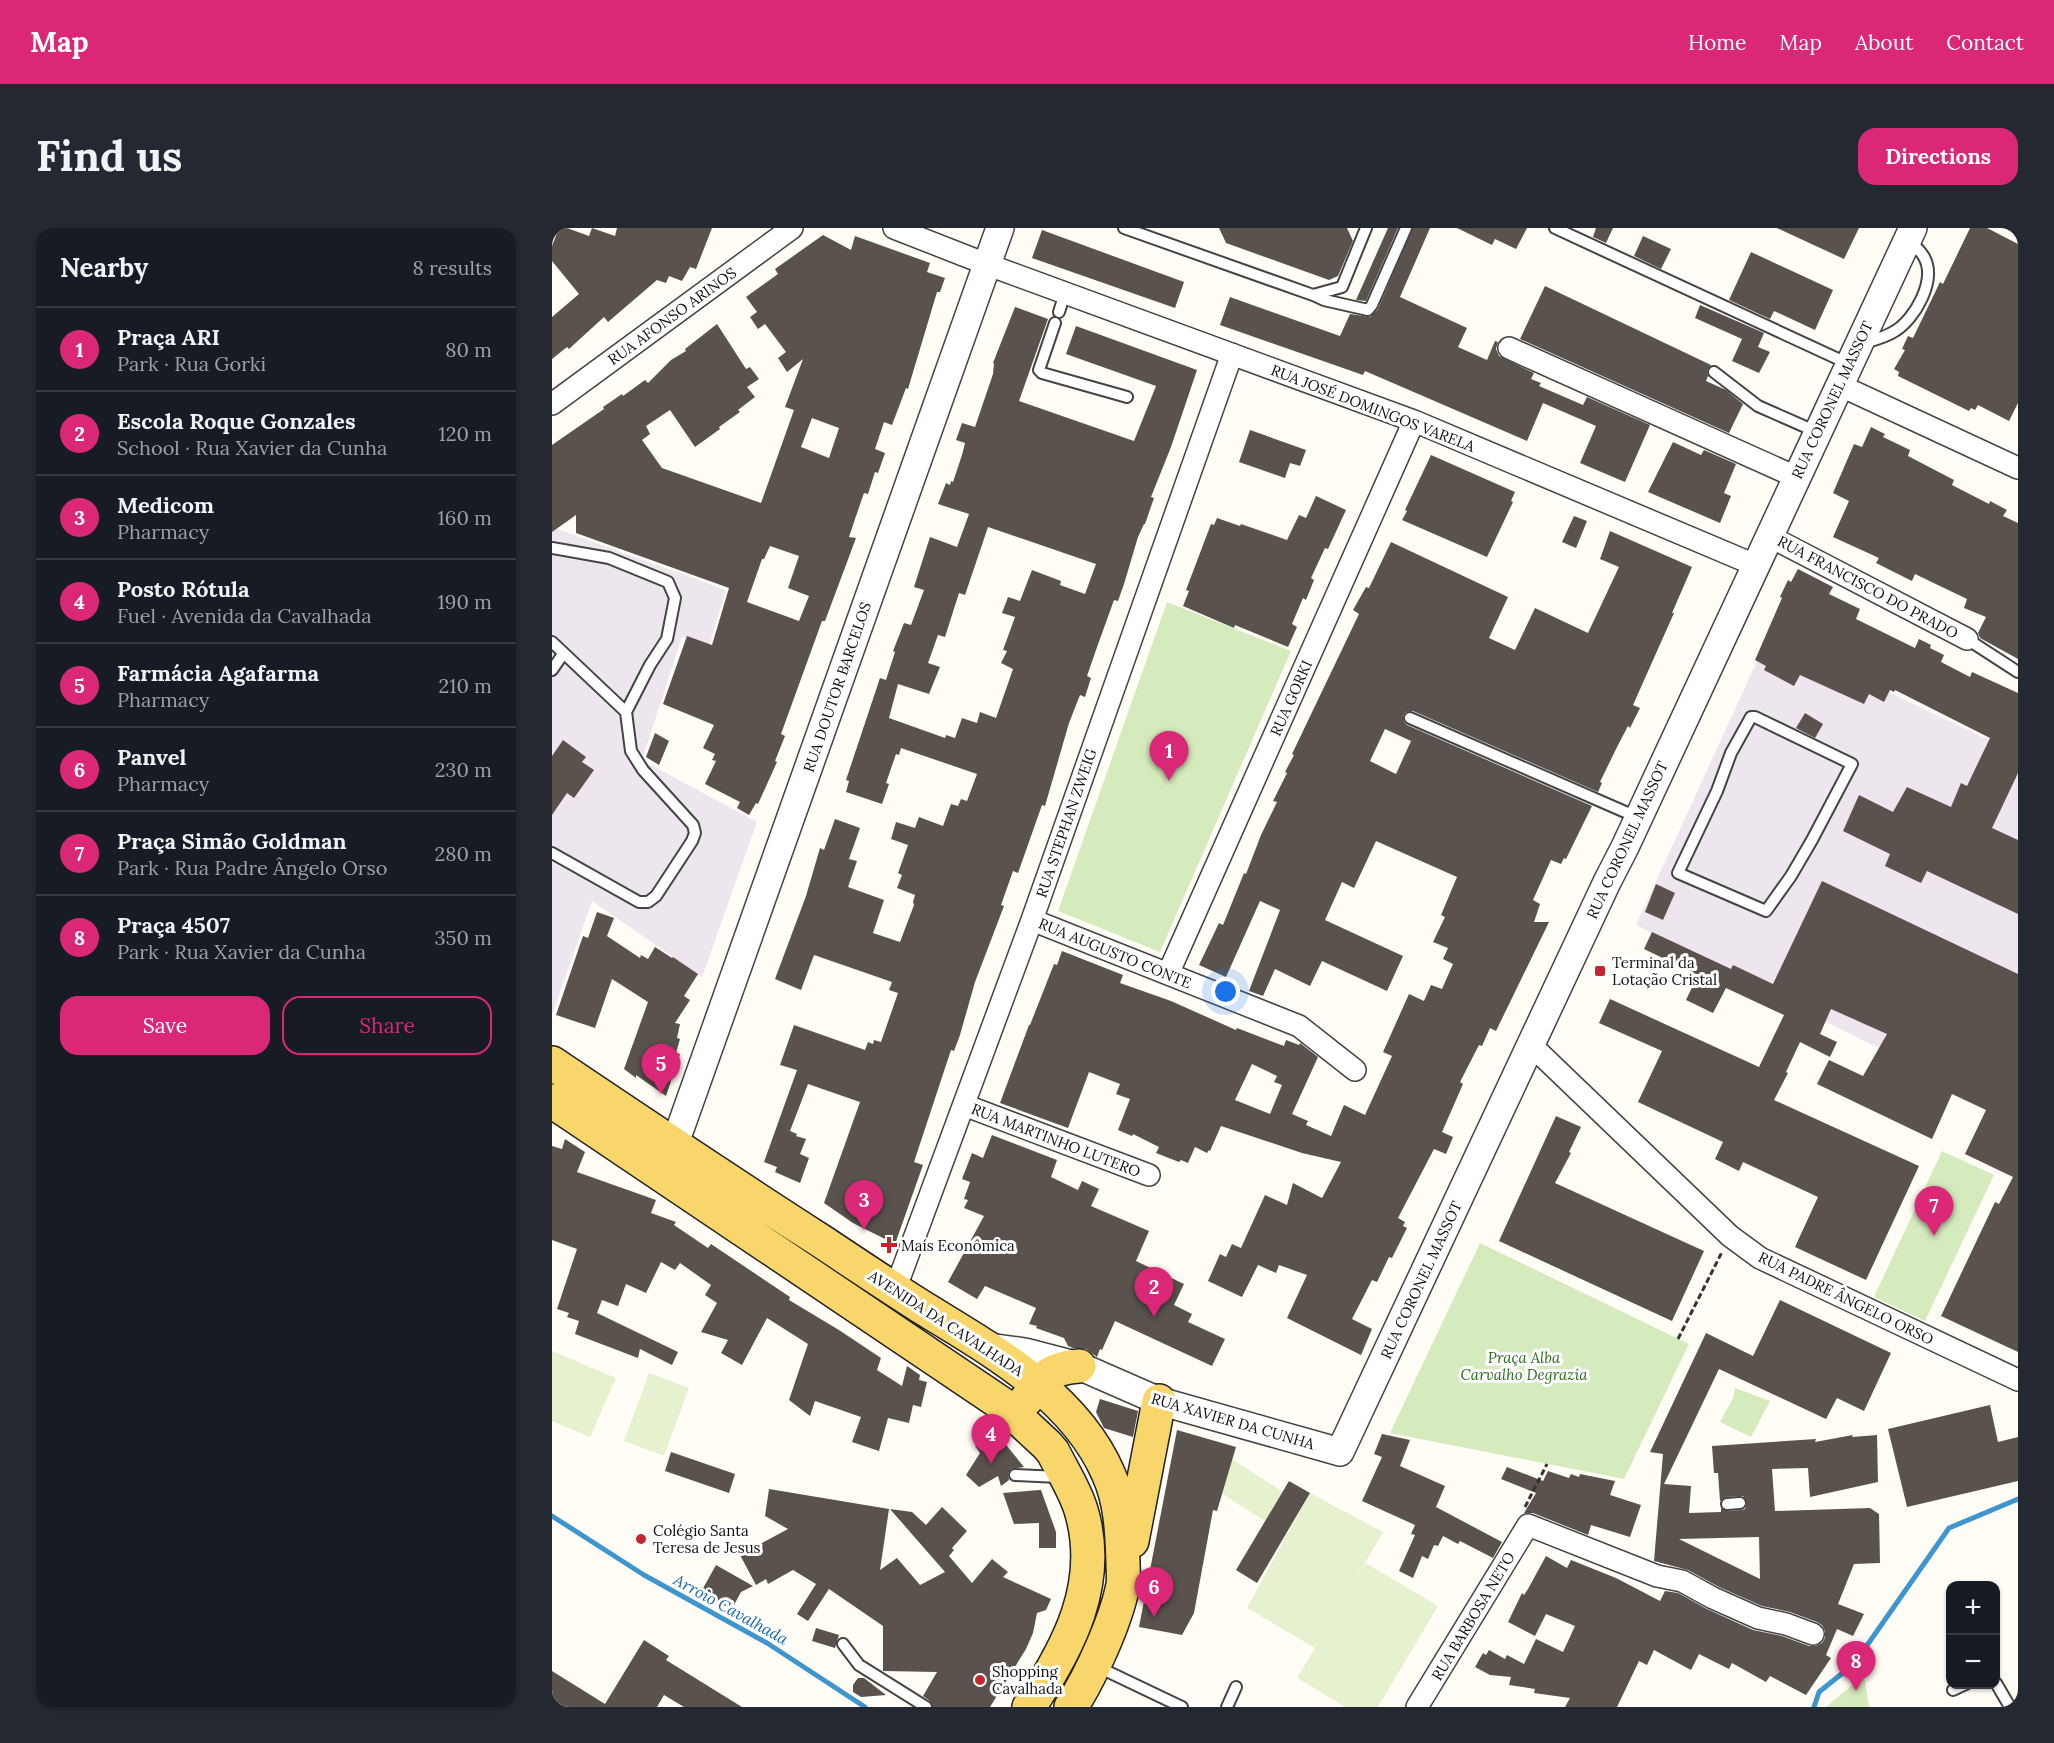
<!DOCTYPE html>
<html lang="en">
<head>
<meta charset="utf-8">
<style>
	:root { --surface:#171b24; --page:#242831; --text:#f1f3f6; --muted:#9ea1a6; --line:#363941; --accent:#db2777 }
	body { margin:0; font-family:Lora,serif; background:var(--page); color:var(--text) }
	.controls { position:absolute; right:18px; bottom:18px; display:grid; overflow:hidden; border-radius:12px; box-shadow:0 2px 4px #0004 }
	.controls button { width:54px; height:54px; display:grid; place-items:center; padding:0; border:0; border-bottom:2px solid var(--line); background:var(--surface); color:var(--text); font:30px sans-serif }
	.you { position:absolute; left:674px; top:764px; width:21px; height:21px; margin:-15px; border:4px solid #fff; border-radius:50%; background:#1a73e8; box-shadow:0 0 0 9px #1a73e833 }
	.badge { display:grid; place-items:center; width:39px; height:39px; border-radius:50%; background:var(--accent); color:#fff; font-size:20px; font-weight:700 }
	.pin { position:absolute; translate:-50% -50px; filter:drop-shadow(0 2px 3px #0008) }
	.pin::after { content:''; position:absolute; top:32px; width:21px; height:18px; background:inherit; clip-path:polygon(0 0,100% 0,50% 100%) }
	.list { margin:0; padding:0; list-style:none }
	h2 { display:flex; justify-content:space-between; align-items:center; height:78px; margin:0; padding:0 24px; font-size:26px }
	h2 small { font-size:20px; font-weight:400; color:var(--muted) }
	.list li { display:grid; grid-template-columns:39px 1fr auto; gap:18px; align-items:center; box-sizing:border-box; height:84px; padding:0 24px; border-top:2px solid var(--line) }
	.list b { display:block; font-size:22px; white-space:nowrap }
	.list p { margin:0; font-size:20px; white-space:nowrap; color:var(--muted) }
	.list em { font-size:20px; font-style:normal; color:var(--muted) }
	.actions { display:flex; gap:12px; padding:18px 24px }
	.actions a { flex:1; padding:14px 0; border:2px solid var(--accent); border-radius:18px; text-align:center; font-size:21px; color:var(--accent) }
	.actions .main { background:var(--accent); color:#fff }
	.map { position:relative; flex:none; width:1466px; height:1479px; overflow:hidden; border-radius:18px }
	header { display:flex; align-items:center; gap:36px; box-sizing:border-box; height:84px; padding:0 30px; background:var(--accent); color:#fff }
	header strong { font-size:28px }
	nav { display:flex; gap:33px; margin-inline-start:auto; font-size:21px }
	.intro { display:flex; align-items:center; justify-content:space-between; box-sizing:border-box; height:144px; padding:0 36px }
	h1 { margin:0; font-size:42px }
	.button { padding:15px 27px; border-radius:18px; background:var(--accent); color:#fff; font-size:21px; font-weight:700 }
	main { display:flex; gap:36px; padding:0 36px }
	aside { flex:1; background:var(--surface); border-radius:18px; box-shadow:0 2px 4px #0004 }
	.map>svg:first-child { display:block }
</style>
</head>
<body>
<header>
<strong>Map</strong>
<nav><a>Home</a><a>Map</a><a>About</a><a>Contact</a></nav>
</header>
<div class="intro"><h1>Find us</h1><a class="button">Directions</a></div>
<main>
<aside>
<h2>Nearby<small>8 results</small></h2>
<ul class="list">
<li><span class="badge">1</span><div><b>Praça ARI</b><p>Park · Rua Gorki</p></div><em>80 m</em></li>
<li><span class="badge">2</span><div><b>Escola Roque Gonzales</b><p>School · Rua Xavier da Cunha</p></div><em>120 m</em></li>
<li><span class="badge">3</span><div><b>Medicom</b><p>Pharmacy</p></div><em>160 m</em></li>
<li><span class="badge">4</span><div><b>Posto Rótula</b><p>Fuel · Avenida da Cavalhada</p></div><em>190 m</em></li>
<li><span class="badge">5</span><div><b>Farmácia Agafarma</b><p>Pharmacy</p></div><em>210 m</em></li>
<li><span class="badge">6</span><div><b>Panvel</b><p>Pharmacy</p></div><em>230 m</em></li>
<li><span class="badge">7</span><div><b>Praça Simão Goldman</b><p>Park · Rua Padre Ângelo Orso</p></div><em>280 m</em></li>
<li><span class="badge">8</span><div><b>Praça 4507</b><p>Park · Rua Xavier da Cunha</p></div><em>350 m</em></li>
</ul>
<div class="actions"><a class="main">Save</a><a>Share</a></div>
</aside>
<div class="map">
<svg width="1466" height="1479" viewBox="0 0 1466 1479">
	<rect width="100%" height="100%" fill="#fffdf5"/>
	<path fill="#eee6ef" d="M0,299L174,362L157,418L130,409L90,532L205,594L150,749L40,673L0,787Z
		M1217,407L1466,526V891L1084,697Z"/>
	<path fill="#d5ebbd" d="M615,374L739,423L608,724L506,683Z
		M1390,923L1442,947L1373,1093L1322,1069Z
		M928,1015L1137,1116L1072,1251L838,1205Z
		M1183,1160L1218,1173L1199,1209L1168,1194L1181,1170Z
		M1312,1447L1317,1479H1274Z"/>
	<path fill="#e6f2cf" d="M0,1123L64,1150L38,1209L0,1193Z
		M97,1145L137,1160L112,1228L72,1213Z
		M680,1231L731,1264L713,1293L661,1260Z
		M758,1265L831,1304L805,1349L814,1335L886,1378L826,1479H793L745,1450L763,1420L695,1380Z"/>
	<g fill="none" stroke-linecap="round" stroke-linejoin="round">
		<path stroke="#3f96cf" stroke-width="5" d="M0,1288L92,1347L215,1415L313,1479
			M1262,1479L1267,1464L1302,1436L1397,1300L1466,1271"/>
	</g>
	<path fill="#5a524d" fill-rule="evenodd" d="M7,0H15L37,8L40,0L63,8L65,0H160L144,41L138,39L130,53L117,48L114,55L105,52L56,94L52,89L17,121L15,119L0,131V89L27,66L0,33V18Z
		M667,0H795L801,13L786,48L777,52L674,15Z
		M836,0H846L814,73L804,72Z
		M861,0H878L848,69L915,100L906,119L935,132L943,113L946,114L944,121L947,128L982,145L979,151L989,155L987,158L1031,177L1035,169L1098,197L1073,254L1028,235L1044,198L991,175L975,213L813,143L811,147L668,97L678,69L788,108L798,86L818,89L826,81Z
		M905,0H975L964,21L943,11L940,17Z
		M1044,0H1061L1054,15L1041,9Z
		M1225,0H1307L1292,31Z
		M1418,0H1435L1466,16V175L1457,193L1426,177L1423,182L1419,180L1417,183L1346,148L1347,144L1342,141L1353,122L1350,121L1356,108L1361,110L1388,54L1391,56Z
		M490,2L632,54L623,80L480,30Z
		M271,7L299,22L303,8L378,35L375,44L393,50L388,64H385L356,161L354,160L340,197L332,194L323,221L333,225L326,245L323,244L316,266L312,265L303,291L297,309L304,310L273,393H270L229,506L233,508L223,533L225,534L206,576L204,575L197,587L185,580L188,574L153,556L164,533L160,532L163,526L151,520L162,497L111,476L135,408L160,417L177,360L24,305V287L0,304V217L52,181L51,179L70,166L71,168L93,152L96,155L119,132L134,123L133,121L165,96L194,141L198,139L207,151L195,159L203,169L186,182L188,184L167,199L168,201L143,219L118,182L94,198L98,206L90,212L110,240L209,275L242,182L233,179L251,131L235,144L226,130L234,124L213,96L206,101L198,89L205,84L194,69L226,46L223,41ZM260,190L287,200L277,230L249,219ZM218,318L247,328L236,360L257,368L247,393L195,374L210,331H212Z
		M1091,8L1119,21L1109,41L1082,28Z
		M1199,24L1281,62L1263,102L1222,83L1218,91L1177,72Z
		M993,58L1159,137L1155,142L1156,148L1154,153L1174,162L1191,176L1177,205L968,111Z
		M1148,77L1212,105L1206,119L1218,124L1207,145L1180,133L1190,111L1143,90Z
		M463,79L496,91L467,173L582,213L604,158L514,126L524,98L645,142L619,219L599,269L602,270L593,296H592L586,309L572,356L566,373L562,372L544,422L535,448L539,450L533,469L528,467L517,495L493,578L490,577L466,645L461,643L449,677L452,678L423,754L408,807L402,823L399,822L362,934L371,937L343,1016L301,995L272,975L308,874L256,856L238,903L245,906L244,908L254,911L248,926L257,930L248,955L223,944L225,939L212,934L245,842L228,837L242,797L313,822L316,814L321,816L322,812L329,814L346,765L337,762L340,754L262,727L249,762L223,751L254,668L268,620L272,622L283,591L308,600L297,631L305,633L296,659L332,672L321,705L348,714L362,677L361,674L363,667L345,660L350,647L346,645L356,617L339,611L344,594L363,600L367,589L391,598L399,576L406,578L409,571L415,573L425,546L349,520L347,527L344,526L334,555L337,556L330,576L294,564L297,553L294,552L328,450L334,452L343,424L341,423L352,395L359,397L372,362L362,359L378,309L405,319L417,286L386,276L394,255L398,257L399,253L401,254L410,227L413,215L404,212L410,195L423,199L441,146L442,136L441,135ZM436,299L544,336L533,366L508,357L509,353L480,342L468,373L456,369L450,385L463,389L451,422L455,423L449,435L461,441L444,490L428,484L425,495L410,490L403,510L394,507L393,510L337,490L346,456L377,466L388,439L376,435L386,407L393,409L407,365L413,367Z
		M1319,199L1333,206L1331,209L1358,222L1356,228L1402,252L1400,257L1437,276L1438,273L1455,282L1451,288L1466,295V431L1428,410L1426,405L1434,389L1412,380L1415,371L1363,346L1360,353L1324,335L1327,330L1281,309L1297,273L1281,265L1302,216L1310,219Z
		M698,202L754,222L748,238L738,235L733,250L687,234Z
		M1121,214L1149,227L1152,222L1184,236L1172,265L1179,268L1168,295L1096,264Z
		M879,227L963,264L959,273L961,274L935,329L850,292L855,283L853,282Z
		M764,268L794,282L776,321L773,320L759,350L762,352L754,372L751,370L740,396L745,399L736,419L683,397L682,400L631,378L637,363L634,362L659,296L662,297L665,290L688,298L689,296L735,312L747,287L754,290Z
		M1022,288L1035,293L1024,320L1010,314Z
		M1058,303L1140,339L1120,385H1122L1081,477L1088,480L1078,500L1076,498L1066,517L1048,554L1050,555L1046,564L861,483L854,484L851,488L852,494L855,497L1040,578L1014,631L1012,630L1009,636L999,632L981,672L988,676L982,694H997L944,803L938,800L930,818L927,817L908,854L911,856L890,904L901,909L894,926L882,921L846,990L853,994L851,998L855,1000L840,1030L837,1029L825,1054L820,1052L800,1091L820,1101L809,1127L735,1090L755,1047L727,1037L724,1045L706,1037L690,1069L656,1053L668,1026L674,1029L680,1016L689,1020L713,967L735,977L741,955L770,970L789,934L750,925L669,898L658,923L657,922L655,925L643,919L636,935L629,932L627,934L604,925L607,919L581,906L580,908L566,902L578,871L564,866L568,856L537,844L516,900L448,875L477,797H478L502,736L505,737L510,723L571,747L568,755L619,773L684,802L685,800L732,818L734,812L747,817L748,815L766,829L740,886L756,893L754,897L779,908L792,877L813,887L840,828L831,824L857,766L872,773L879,757L890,761L901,736L891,731L896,720L881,714L893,689L889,687L905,649L824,613L802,660L790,654L773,692L851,728L835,763L770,733L758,758L723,741L711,768L697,763L728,682L708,673L674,749L647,737L667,695L671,697L692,645L694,646L709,607L725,574L721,573L735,545L733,544L742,527L740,526L807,386L801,382L814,359L817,360L839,314L956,369L937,410L963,422L983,380L1036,405L1067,339L1048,331ZM833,501L859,513L844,546L818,533ZM700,836L725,848L722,854L730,857L718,886L683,872Z
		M1246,341L1281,359L1277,366L1308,381L1304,391L1363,420L1367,411L1379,417L1378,420L1392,427L1389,434L1418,449L1420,444L1466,465V545L1440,600L1466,612V686L1375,643L1369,655L1333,638L1338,626L1291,603L1307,567L1341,584L1355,559L1399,579L1409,555L1415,558L1438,510L1343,462L1342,464L1338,462L1332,474L1317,466L1312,476L1248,447L1242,458L1212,442L1214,438L1203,432L1230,370L1228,369L1236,352L1239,354Z
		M1253,485L1271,496L1263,510L1244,500Z
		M103,505L117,513L107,537L94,529Z
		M11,512L34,529L30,534L42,542L22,570L15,565L0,587V528Z
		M1270,653L1466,746V1124L1389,1088L1443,974L1447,976L1461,949L1413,926L1434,882L1400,866L1380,911L1265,856L1277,832L1311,848L1335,806L1279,781L1268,806L1285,814L1278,829L1248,814L1234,844L1236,845L1222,872L1367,938L1314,1052L1243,1019L1266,969L1191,934L1187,943L1163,931L1171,914L1086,874L1110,823L1047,795L1058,771L1207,839L1232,787L1174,760L1161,785L1134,772L1146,747L1092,721L1100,704L1179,741L1181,737L1221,756Z
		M1104,656L1123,665L1111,692L1093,684Z
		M45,684L62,690L55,708L88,730L89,727L96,731L103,719L120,730L121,729L146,746L132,768L138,772L123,795L128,796L125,810L128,811L124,825L128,826L114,868L84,847V850L72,841L96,774L60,751L43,800L4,787L31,708L36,710Z
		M1004,888L1029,899L1017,924L1019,925L1003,955L1152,1023L1120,1093L947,1013Z
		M440,907L505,932L499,949L526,962L530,953L547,961L539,978L597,1003L584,1033L632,1056L622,1077L640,1086L636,1094L673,1111L660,1138L563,1093L550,1122L548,1121L545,1129L534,1121L521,1120L516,1118L512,1110L484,1100L485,1098L477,1096L484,1080L433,1058L425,1071L396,1054L432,988L412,980L416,972L412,971L418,954L410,951L420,925L431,930Z
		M13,911L33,924L25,944L104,972L99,985L124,994L122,997L156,1020L159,1016L238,1069L237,1072L287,1102L329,1130L325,1142L350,1158L355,1138L368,1147L367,1152L375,1154L369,1179L361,1177L357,1195L336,1190L327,1223L300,1214L309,1189L263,1173L258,1188L237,1172L256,1116L215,1090L190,1137L169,1125L176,1112L149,1104L165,1075L153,1067L159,1057L128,1035L123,1042L109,1034L94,1065L74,1056L66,1078L50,1072L45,1085L126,1124L120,1137L88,1121L86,1130L23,1106L27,1093L15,1089L17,1085L5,1081L25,1021L0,1012V918L10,921Z
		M1228,1072L1339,1125L1312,1183L1285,1170L1274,1191L1167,1141L1112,1256L1139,1258L1137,1285L1169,1284V1280L1175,1283L1189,1282L1193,1281L1195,1275L1191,1268L1174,1269L1168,1273L1166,1245H1162L1160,1218L1264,1211L1263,1214L1301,1207L1300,1209L1325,1207L1326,1254L1258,1269L1256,1240L1220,1241L1223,1283L1318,1280L1327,1286L1328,1335L1302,1336L1286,1376L1312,1386L1301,1408L1285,1401L1274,1427L1279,1430L1254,1467L1218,1448L1214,1454L1180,1435L1177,1441L1147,1426L1139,1442L1102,1422L1095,1437L1087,1433L1065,1479H1013L1018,1470L982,1465L983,1461L957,1457L959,1449L938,1447L923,1439L931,1425L934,1427L937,1422L953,1431L955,1427L972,1436L984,1411L1011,1424L1023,1398L994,1386L983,1408L956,1394L970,1365L972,1367L976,1361L994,1328L1015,1340L1019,1332L1064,1350L1108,1373L1113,1363L1126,1365L1155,1381L1201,1402L1230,1408L1257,1418H1264L1270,1415L1273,1410V1403L1270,1397L1265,1394L1238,1384L1210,1378L1167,1359L1136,1342L1102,1333L1111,1226L1098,1224L1154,1105L1201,1128ZM1207,1309L1208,1351L1127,1311Z
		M548,1171L586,1183L581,1209L552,1200L544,1184Z
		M1438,1177L1446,1214L1466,1209V1253L1355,1279L1336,1201Z
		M442,1202L472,1239L459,1241L456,1246L457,1252L449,1258L446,1248L427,1259L414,1247L428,1225L423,1218Z
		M625,1202L684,1219L665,1283L661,1282L642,1385L630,1407L587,1399Z
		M830,1206L858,1212L848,1238L893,1258L884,1279L950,1314L941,1330L908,1313L906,1316L891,1308L886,1318L882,1317L876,1331L870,1328L861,1350L847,1343L863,1307L859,1306L863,1297L810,1273L830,1229L822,1226Z
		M119,1224L183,1246L177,1265L113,1243Z
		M955,1239L991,1253L996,1243L1017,1250L1019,1246L1027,1249L1028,1246L1063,1253L1058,1267L1089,1277L1078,1309L1039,1297L1036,1307L981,1285H972L984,1265L949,1251Z
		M737,1253L758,1265L705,1355L684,1342Z
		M217,1261L337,1281L328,1342L345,1330L368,1357L393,1344L338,1281L360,1284L374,1297L390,1279L415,1303L400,1320L402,1322L397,1328L420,1355L440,1331L456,1344L451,1349L499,1371L494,1382L485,1385L481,1405L474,1421L438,1479H381L378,1473L371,1468L385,1444L331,1443V1398L277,1361L256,1393L245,1386L264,1356L241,1342L216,1356L214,1351L204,1357L188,1327L236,1301L213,1288Z
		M487,1262H489L504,1304V1320H487V1295L462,1296L451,1265Z
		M164,1337L201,1358L189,1364L182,1377L173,1378L149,1364Z
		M264,1400L287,1407L283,1420L260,1413Z
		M92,1412L117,1428L114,1432L190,1479H132L112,1467L105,1479H0V1443L53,1476Z
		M306,1450H312L334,1467L309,1469L301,1464V1457Z"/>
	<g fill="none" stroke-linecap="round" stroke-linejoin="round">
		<g stroke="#444" stroke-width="14">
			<path id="service" d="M572,0L761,67L790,59L814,0
				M1003,0L1297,136
				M761,67L772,72L816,82L820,77L854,0
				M507,84L513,65
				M503,95L487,142L490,145L575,169
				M1312,115C1322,112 1334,109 1343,103C1363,91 1385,52 1372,29C1368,22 1362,17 1356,11
				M1162,144L1206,178L1265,204
				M0,320L57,330L116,354L123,370L115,411L98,437L74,484L79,523L91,542L141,597L143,605L140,613L104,668L96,674H87L0,625
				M1415,411L1466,444
				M0,414L74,484
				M0,442L11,426
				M1199,489H1203L1300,536L1260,612L1239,648L1214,683L1126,645L1165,563L1179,525Z
				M858,490L1087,590
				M463,1247L507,1249
				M1175,1276L1188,1275
				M291,1416L307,1437L374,1479
				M544,1438L630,1479
				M1444,1455L1458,1479
				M1401,1462L1414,1456
				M675,1479L684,1459"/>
		</g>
		<g stroke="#444" stroke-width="24">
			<path id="minor" d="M342,0L434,36L862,193L1203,337
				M957,120L1244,249
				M1287,157L1466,240
				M0,176L240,0
				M1217,308L1415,411
				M480,692L747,798L803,842
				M616,746L862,193
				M979,817L1178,1008L1208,1030L1466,1152
				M412,877L597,947
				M343,1062L480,692L680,126
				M865,1479L976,1297L1105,1348L1130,1353L1161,1370L1206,1390L1234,1396L1261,1406"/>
		</g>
		<g stroke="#444" stroke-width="30">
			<path id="tertiary" d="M122,918L448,0
				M437,1119L473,1124L527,1138L607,1173L788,1224L1055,654L1073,619L1361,0"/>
		</g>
		<g stroke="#222" stroke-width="36">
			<path id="primary" d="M0,835C89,895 179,955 269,1013C302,1035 335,1057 368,1078C438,1121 522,1167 556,1245C569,1273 570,1304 571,1334C571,1341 572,1350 571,1357C564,1393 539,1448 519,1479
				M0,873L453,1178L495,1217L501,1224C510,1242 523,1262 529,1282C551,1355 517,1419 477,1479
				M474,1172C491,1149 498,1140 527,1138
				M580,1313L607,1173"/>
		</g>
		<path stroke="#333" stroke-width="3" stroke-dasharray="6 3" stroke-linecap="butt" d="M1126,1111L1170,1024
			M973,1279L995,1236"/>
		<use href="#service" stroke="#fff" stroke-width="10"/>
		<use href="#minor" stroke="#fff" stroke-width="21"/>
		<use href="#tertiary" stroke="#fff" stroke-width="27"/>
		<use href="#primary" stroke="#f9d66b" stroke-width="33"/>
	</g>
	<g fill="#c4262e" stroke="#fff" stroke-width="2">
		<rect x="1042" y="737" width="12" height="12" rx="3"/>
		<path d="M334 1008h6v6h6v6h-6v6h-6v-6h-6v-6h6z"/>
		<circle cx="89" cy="1311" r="6"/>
		<circle cx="428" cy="1452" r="6"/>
	</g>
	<g text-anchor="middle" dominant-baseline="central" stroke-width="6" stroke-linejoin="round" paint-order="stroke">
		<g font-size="15" fill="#111" stroke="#fff">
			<text transform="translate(120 88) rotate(-36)">RUA AFONSO ARINOS</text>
			<text transform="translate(1280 172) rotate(-65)">RUA CORONEL MASSOT</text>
			<text transform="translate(821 180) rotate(21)">RUA JOSÉ DOMINGOS VARELA</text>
			<text transform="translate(1316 359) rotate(28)">RUA FRANCISCO DO PRADO</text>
			<text transform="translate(285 459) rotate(-71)">RUA DOUTOR BARCELOS</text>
			<text transform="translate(739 470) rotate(-66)">RUA GORKI</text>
			<text transform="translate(514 595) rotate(-71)">RUA STEPHAN ZWEIG</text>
			<text transform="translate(1075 612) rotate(-65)">RUA CORONEL MASSOT</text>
			<text transform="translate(563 725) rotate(22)">RUA AUGUSTO CONTE</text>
			<text transform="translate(504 912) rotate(21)">RUA MARTINHO LUTERO</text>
			<text transform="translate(869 1052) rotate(-65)">RUA CORONEL MASSOT</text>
			<text transform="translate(1294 1070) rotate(26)">RUA PADRE ÂNGELO ORSO</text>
			<text transform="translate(394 1095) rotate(33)">AVENIDA DA CAVALHADA</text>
			<text transform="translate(681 1193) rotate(16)">RUA XAVIER DA CUNHA</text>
			<text transform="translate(921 1388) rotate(-59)">RUA BARBOSA NETO</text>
		</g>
		<g font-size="15" fill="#111" stroke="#fff" text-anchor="start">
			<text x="1060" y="734">Terminal da<tspan x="1060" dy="17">Lotação Cristal</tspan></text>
			<text x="349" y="1017">Mais Econômica</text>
			<text x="101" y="1302">Colégio Santa<tspan x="101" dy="17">Teresa de Jesus</tspan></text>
			<text x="440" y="1443">Shopping<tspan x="440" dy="17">Cavalhada</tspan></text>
		</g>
		<g font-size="15" font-style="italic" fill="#2f6b1f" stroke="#fff">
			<text x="972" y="1129">Praça Alba<tspan x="972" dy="17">Carvalho Degrazia</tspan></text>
		</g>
		<g font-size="16" font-style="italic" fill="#1768a6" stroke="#fff">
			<text transform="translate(179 1381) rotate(29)">Arroio Cavalhada</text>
		</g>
	</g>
</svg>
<div class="controls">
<button>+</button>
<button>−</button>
</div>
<div class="you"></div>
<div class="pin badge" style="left:617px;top:553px">1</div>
<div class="pin badge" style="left:602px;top:1089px">2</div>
<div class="pin badge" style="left:312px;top:1002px">3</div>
<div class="pin badge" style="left:439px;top:1236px">4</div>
<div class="pin badge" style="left:109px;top:866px">5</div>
<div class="pin badge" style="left:602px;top:1389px">6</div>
<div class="pin badge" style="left:1382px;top:1008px">7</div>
<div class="pin badge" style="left:1304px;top:1463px">8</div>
</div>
</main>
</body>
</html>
